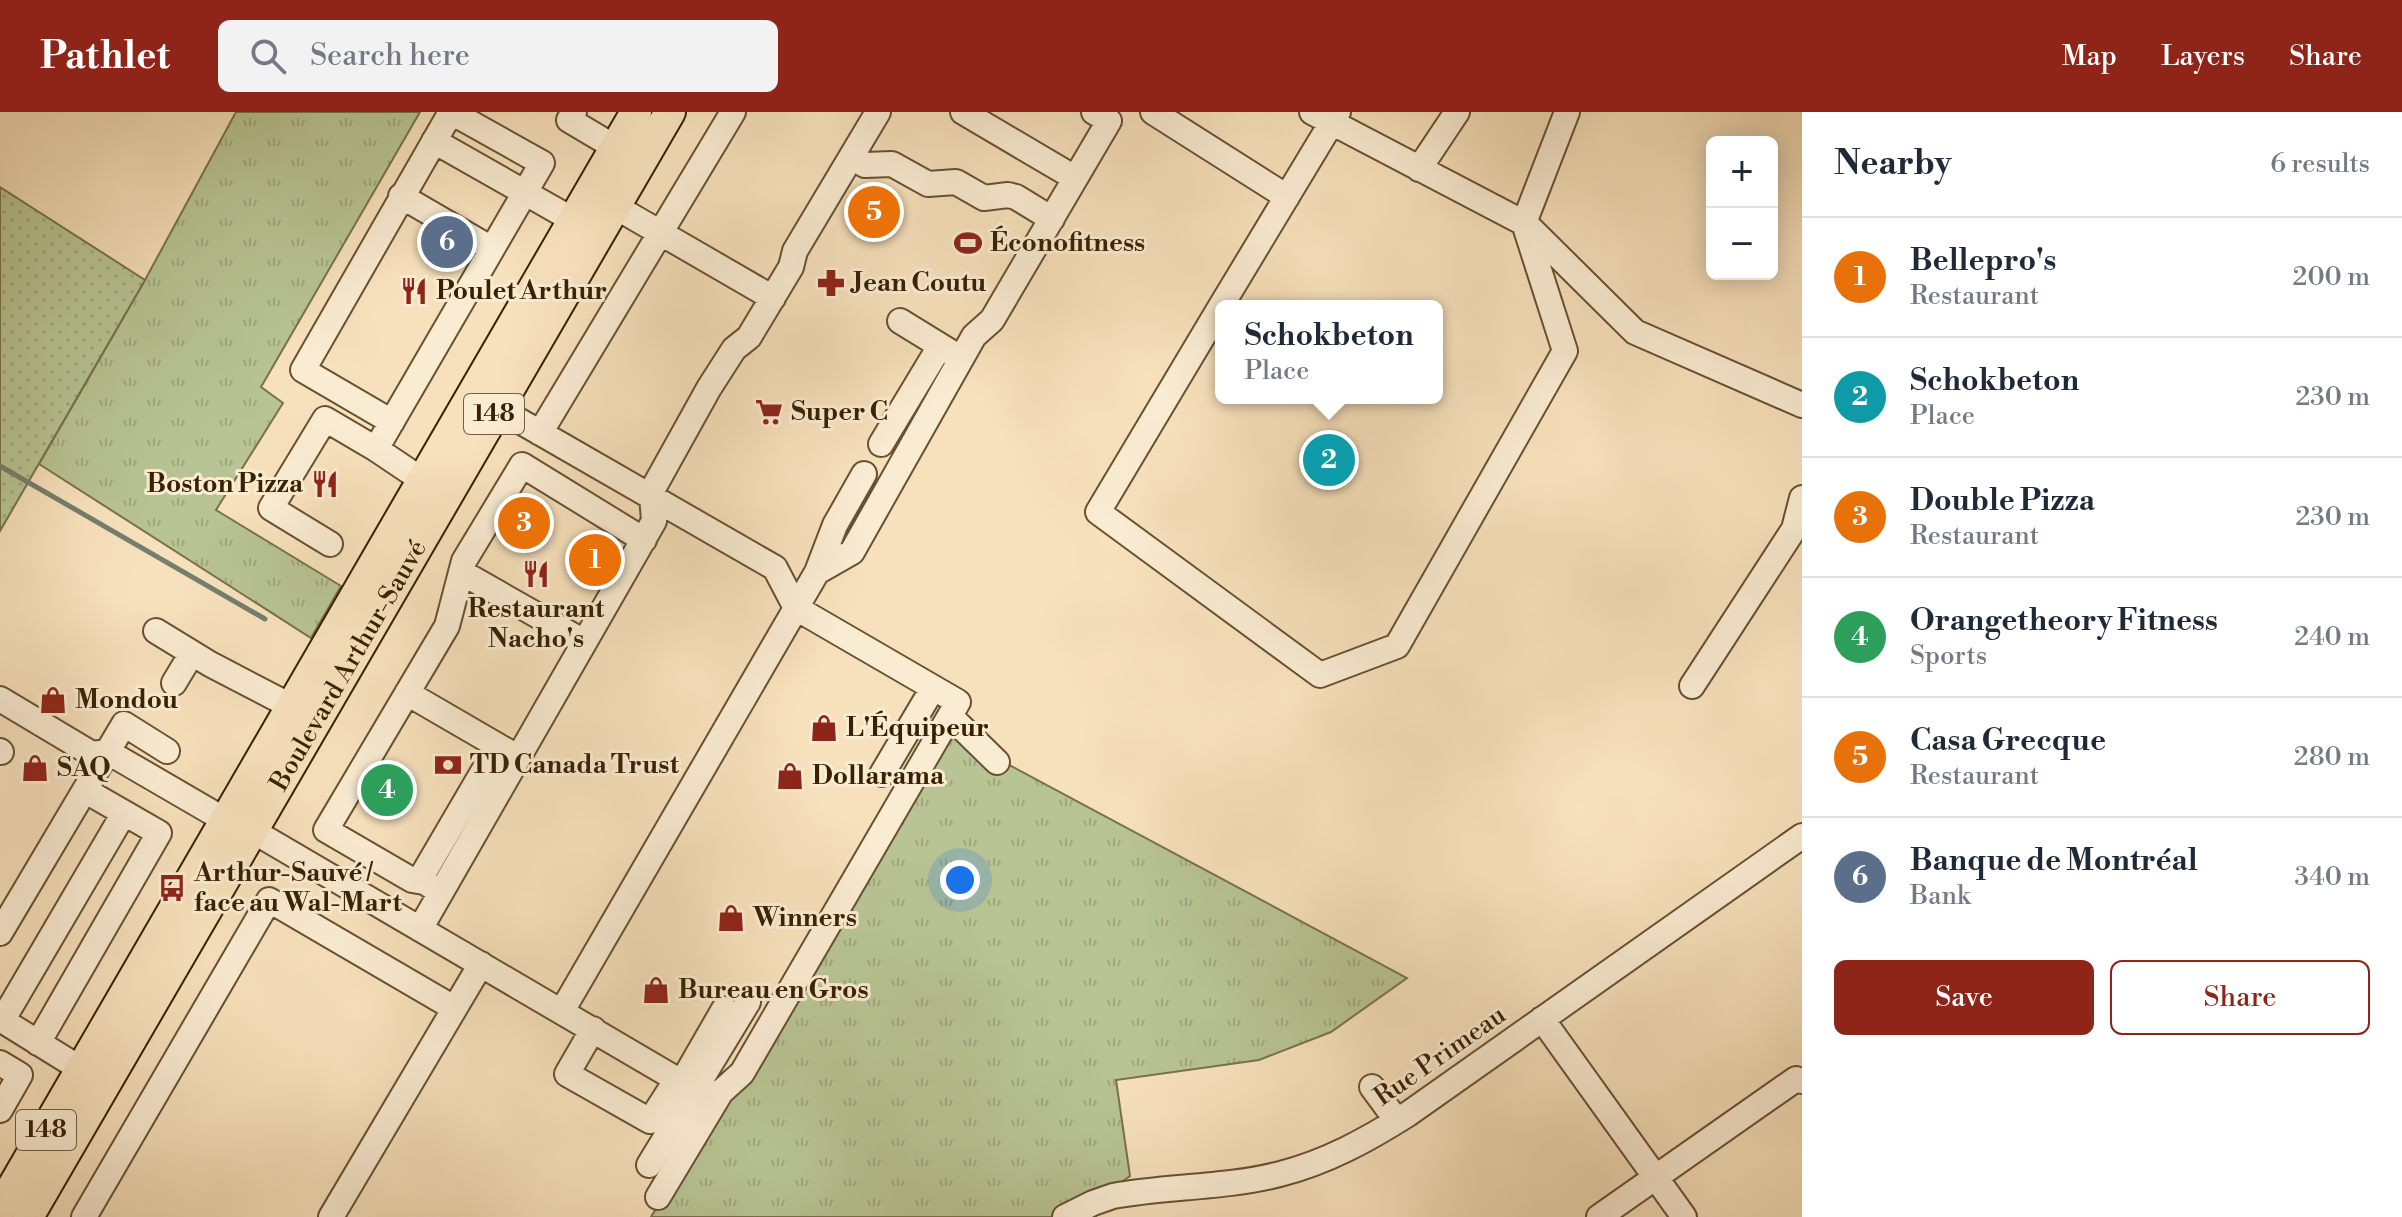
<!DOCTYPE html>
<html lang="en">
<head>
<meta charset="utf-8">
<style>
	:root { --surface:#fff; --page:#f2f2f3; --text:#1f2937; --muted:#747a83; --line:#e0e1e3; --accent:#8f2418 }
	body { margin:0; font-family:"Libre Bodoni",serif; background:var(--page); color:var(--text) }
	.controls { position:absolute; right:24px; top:24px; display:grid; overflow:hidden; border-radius:12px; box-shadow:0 4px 20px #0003 }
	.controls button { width:72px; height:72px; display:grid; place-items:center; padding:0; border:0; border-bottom:2px solid var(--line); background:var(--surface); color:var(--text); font:40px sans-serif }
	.you { position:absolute; left:960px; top:768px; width:28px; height:28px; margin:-20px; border:6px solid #fff; border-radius:50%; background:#1a73e8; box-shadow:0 0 0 12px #1a73e833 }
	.badge { display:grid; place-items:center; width:52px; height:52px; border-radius:50%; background:var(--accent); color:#fff; font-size:26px; font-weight:700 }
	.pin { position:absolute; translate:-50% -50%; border:4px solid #fff; box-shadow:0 2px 8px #0006 }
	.popup { position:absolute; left:1215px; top:188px; width:228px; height:104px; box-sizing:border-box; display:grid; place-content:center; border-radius:12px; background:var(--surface); filter:drop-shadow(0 2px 6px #0005); font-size:26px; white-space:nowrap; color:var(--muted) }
	.popup b { font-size:30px; color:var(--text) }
	.popup::after { content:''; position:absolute; left:50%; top:100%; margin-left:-16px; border:16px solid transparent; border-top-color:var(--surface) }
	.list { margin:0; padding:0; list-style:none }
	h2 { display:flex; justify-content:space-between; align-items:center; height:104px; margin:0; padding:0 32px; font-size:34px }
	h2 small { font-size:26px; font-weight:400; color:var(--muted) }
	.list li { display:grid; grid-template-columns:52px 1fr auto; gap:24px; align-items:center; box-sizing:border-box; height:120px; padding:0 32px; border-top:2px solid var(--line) }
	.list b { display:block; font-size:30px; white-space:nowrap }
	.list p { margin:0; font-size:26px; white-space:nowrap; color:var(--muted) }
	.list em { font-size:26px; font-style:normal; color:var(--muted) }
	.actions { display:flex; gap:16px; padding:24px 32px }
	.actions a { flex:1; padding:18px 0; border:2px solid var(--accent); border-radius:12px; text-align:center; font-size:28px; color:var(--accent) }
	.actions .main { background:var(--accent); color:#fff }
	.icon { flex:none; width:44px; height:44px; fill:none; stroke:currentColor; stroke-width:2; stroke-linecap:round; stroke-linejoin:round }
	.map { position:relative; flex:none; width:1802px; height:1105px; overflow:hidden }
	header { display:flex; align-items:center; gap:48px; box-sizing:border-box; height:112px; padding:0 40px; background:var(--accent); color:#fff }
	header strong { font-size:38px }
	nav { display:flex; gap:44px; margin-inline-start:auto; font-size:28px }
	.search { width:560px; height:72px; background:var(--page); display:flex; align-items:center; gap:20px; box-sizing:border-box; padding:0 28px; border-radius:12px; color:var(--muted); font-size:30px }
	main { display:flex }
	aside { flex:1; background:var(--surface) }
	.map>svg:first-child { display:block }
</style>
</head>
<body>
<header>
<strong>Pathlet</strong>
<div class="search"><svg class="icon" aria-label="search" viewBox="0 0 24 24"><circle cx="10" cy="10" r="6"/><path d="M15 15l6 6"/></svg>Search here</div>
<nav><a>Map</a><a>Layers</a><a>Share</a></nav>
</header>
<main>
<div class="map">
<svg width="1802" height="1105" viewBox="0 0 1802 1105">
	<defs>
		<pattern id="grass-tufts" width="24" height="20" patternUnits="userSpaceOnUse" patternTransform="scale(2)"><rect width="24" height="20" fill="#b8c494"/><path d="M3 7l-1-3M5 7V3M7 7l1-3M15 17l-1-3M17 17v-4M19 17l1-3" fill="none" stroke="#9fa87e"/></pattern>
		<pattern id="park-dots" width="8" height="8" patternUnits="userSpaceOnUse" patternTransform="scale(2)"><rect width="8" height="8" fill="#b8c494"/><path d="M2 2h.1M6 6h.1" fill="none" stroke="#9fa87e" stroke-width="1.8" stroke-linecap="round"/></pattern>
	</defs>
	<rect width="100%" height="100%" fill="#f7e1bc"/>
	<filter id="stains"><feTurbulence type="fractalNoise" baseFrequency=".0025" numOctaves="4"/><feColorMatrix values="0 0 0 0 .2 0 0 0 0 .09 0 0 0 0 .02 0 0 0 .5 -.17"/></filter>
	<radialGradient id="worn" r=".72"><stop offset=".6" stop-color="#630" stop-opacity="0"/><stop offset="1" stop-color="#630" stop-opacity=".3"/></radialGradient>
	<path fill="url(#grass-tufts)" stroke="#78724a" stroke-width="2" d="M236,0H420L261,275L283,291L216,398L341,474L311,526L39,352L145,168Z
		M942,617L1407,866L1331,920L1259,948L1116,968L1130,1064L1072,1105H651Z"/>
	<path fill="url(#park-dots)" stroke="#78724a" stroke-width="2" d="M0,75L145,168L0,419Z"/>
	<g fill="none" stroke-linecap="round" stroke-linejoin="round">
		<path stroke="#757f6b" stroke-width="5" d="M0,354L265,507"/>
		<g stroke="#68512f" stroke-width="28">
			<path id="minor" d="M574,0L569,8L628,43
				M963,0L1075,66
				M1153,0L1287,85
				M1312,0L1524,111L1567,0
				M434,29L589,117
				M851,45L865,53L892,52L928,72L956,70L984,86L1008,83L1016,85L1052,107
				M1419,57L1457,0
				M401,84L492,137
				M602,87L773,186
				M1529,115L1635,220L1802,293
				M1221,194L1098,400L1320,563L1397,534L1565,239L1524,111
				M1221,194L1338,0
				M900,209L952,241
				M392,310L303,258L451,0
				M540,321L733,0
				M881,332L940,234
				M376,337L437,378
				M330,432L271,396L325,307L376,337L542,51L451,0
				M461,460L584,530
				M817,460L835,413L864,362
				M156,519L210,552L304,601
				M174,571L192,541
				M1692,574L1794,417L1802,386
				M407,581L512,642
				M0,587L92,642L108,640L225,708L253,719L705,984L721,980L742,961L958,590L796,496L775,456L485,289
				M950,604L997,650
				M0,639L1,640
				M882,662L933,576
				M419,769L498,634
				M441,780L424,770L412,768L326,718L447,514L464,449L522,353L644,428
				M420,817L654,409L652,383L654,375L709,276L734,237L749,225L791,155L795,139L878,0
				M0,821L124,612L167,639
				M562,899L817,460L852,440L974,224L992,208L1109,9L1094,0
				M0,907L97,967
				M1542,907L1684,1105
				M2,909L124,701
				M593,917L567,962L650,1009L677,967
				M38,931L159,721L86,679
				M0,951L20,963L0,998
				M682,970L724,897
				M1372,975L1397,1009
				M649,1053L748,890
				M658,1085L721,980
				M84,1105L269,788L454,896
				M331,1105L481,852
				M1065,1105L1093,1091L1113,1084C1168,1074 1226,1076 1280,1062C1327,1050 1367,1028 1408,1002L1802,724
				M1599,1105L1796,967L1802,969"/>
		</g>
		<g stroke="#392100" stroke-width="34">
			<g id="major">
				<path d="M0,1097L636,0"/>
				<path id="s1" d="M28,1105L670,0"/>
			</g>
		</g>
		<use href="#minor" stroke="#faecd3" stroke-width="24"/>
		<use href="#major" stroke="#f7e1bc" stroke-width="30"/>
	</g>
	<defs>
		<g id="stadium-bare" transform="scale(2.16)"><path d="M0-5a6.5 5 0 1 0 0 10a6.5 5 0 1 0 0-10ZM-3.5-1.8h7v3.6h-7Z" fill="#8f2418" stroke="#faecd3" stroke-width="2.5" paint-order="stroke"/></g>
		<g id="pharmacy-bare" transform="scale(2.16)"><path d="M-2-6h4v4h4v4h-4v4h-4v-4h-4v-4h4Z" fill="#8f2418" stroke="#faecd3" stroke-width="2.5" paint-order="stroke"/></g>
		<g id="restaurant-bare" transform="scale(2.16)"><path d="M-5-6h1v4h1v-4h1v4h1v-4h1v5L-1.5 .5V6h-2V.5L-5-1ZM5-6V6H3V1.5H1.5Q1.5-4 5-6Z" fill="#8f2418" stroke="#faecd3" stroke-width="2.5" paint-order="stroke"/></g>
		<g id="supermarket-bare" transform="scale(2.16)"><path d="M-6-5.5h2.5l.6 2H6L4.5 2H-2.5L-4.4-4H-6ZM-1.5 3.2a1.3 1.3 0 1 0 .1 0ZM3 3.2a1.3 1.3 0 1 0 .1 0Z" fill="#8f2418" stroke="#faecd3" stroke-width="2.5" paint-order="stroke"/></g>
		<g id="shop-bare" transform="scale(2.16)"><path d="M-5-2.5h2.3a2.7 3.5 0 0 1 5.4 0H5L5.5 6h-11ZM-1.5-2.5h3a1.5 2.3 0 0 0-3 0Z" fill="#8f2418" stroke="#faecd3" stroke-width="2.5" paint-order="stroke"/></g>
		<g id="bank-bare" transform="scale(2.16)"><path d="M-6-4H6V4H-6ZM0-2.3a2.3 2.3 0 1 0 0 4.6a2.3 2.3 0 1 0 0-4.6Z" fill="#8f2418" stroke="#faecd3" stroke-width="2.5" paint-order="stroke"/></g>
		<g id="bus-bare" transform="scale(2.16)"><path d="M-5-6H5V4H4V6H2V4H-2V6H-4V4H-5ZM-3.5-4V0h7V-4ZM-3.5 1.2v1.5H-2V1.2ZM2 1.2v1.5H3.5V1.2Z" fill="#8f2418" stroke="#faecd3" stroke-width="2.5" paint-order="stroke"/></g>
	</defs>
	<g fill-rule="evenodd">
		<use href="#stadium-bare" x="968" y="131"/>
		<use href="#pharmacy-bare" x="831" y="171"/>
		<use href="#restaurant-bare" x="414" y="179"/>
		<use href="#supermarket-bare" x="769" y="300"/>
		<use href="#restaurant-bare" x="325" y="372"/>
		<use href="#restaurant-bare" x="536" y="462"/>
		<use href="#shop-bare" x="53" y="588"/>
		<use href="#shop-bare" x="824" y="616"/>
		<use href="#bank-bare" x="448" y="653"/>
		<use href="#shop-bare" x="35" y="656"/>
		<use href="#shop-bare" x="790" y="664"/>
		<use href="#bus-bare" x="172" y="776"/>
		<use href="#shop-bare" x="731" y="806"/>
		<use href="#shop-bare" x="656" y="878"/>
	</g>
	<g text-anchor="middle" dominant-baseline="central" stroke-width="6" stroke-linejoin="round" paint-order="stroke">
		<g fill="#faecd3" stroke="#735e3f" stroke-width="2">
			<rect x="464" y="282" width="60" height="40" rx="6"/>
			<rect x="16" y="998" width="60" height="40" rx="6"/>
		</g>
		<g font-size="24" font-weight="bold" fill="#392100">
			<text x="494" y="302">148</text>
			<text x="46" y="1018">148</text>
		</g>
		<g font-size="26" font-weight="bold" fill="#392100" stroke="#faecd3" text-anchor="start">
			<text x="990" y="131">Éconofitness</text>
			<text x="853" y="171">Jean Coutu</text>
			<text x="436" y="179">Poulet Arthur</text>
			<text x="791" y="300">Super C</text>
			<text x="303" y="372" text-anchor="end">Boston Pizza</text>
			<text x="536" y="497" text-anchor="middle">Restaurant<tspan x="536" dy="30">Nacho's</tspan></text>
			<text x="75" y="588">Mondou</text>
			<text x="846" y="616">L'Équipeur</text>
			<text x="470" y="653">TD Canada Trust</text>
			<text x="57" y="656">SAQ</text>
			<text x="812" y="664">Dollarama</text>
			<text x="194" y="761">Arthur-Sauvé /<tspan x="194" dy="30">face au Wal-Mart</tspan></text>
			<text x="753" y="806">Winners</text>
			<text x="678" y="878">Bureau en Gros</text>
		</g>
		<g font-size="26" fill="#392100" stroke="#faecd3">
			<text stroke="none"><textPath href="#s1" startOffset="638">Boulevard Arthur-Sauvé</textPath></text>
			<text transform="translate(1440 944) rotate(-35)">Rue Primeau</text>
		</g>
	</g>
	<rect width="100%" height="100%" filter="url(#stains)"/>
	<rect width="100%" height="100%" fill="url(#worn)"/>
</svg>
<div class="controls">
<button>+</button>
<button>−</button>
</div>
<div class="you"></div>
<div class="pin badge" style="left:595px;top:448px;background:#e8710a">1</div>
<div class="pin badge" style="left:1329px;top:348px;background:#0f9aa8">2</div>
<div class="popup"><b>Schokbeton</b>Place</div>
<div class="pin badge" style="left:524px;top:411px;background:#e8710a">3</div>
<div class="pin badge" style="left:387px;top:678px;background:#2e9e5b">4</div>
<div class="pin badge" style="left:874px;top:100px;background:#e8710a">5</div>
<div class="pin badge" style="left:447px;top:130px;background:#5c6f8a">6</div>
</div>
<aside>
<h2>Nearby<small>6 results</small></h2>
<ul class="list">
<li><span class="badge" style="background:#e8710a">1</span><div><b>Bellepro's</b><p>Restaurant</p></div><em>200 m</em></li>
<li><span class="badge" style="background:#0f9aa8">2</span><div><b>Schokbeton</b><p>Place</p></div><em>230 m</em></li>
<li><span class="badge" style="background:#e8710a">3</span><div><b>Double Pizza</b><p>Restaurant</p></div><em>230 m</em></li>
<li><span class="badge" style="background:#2e9e5b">4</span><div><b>Orangetheory Fitness</b><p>Sports</p></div><em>240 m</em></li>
<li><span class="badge" style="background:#e8710a">5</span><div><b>Casa Grecque</b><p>Restaurant</p></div><em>280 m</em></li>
<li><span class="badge" style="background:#5c6f8a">6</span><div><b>Banque de Montréal</b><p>Bank</p></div><em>340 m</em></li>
</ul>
<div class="actions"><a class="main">Save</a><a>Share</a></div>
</aside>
</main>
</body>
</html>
